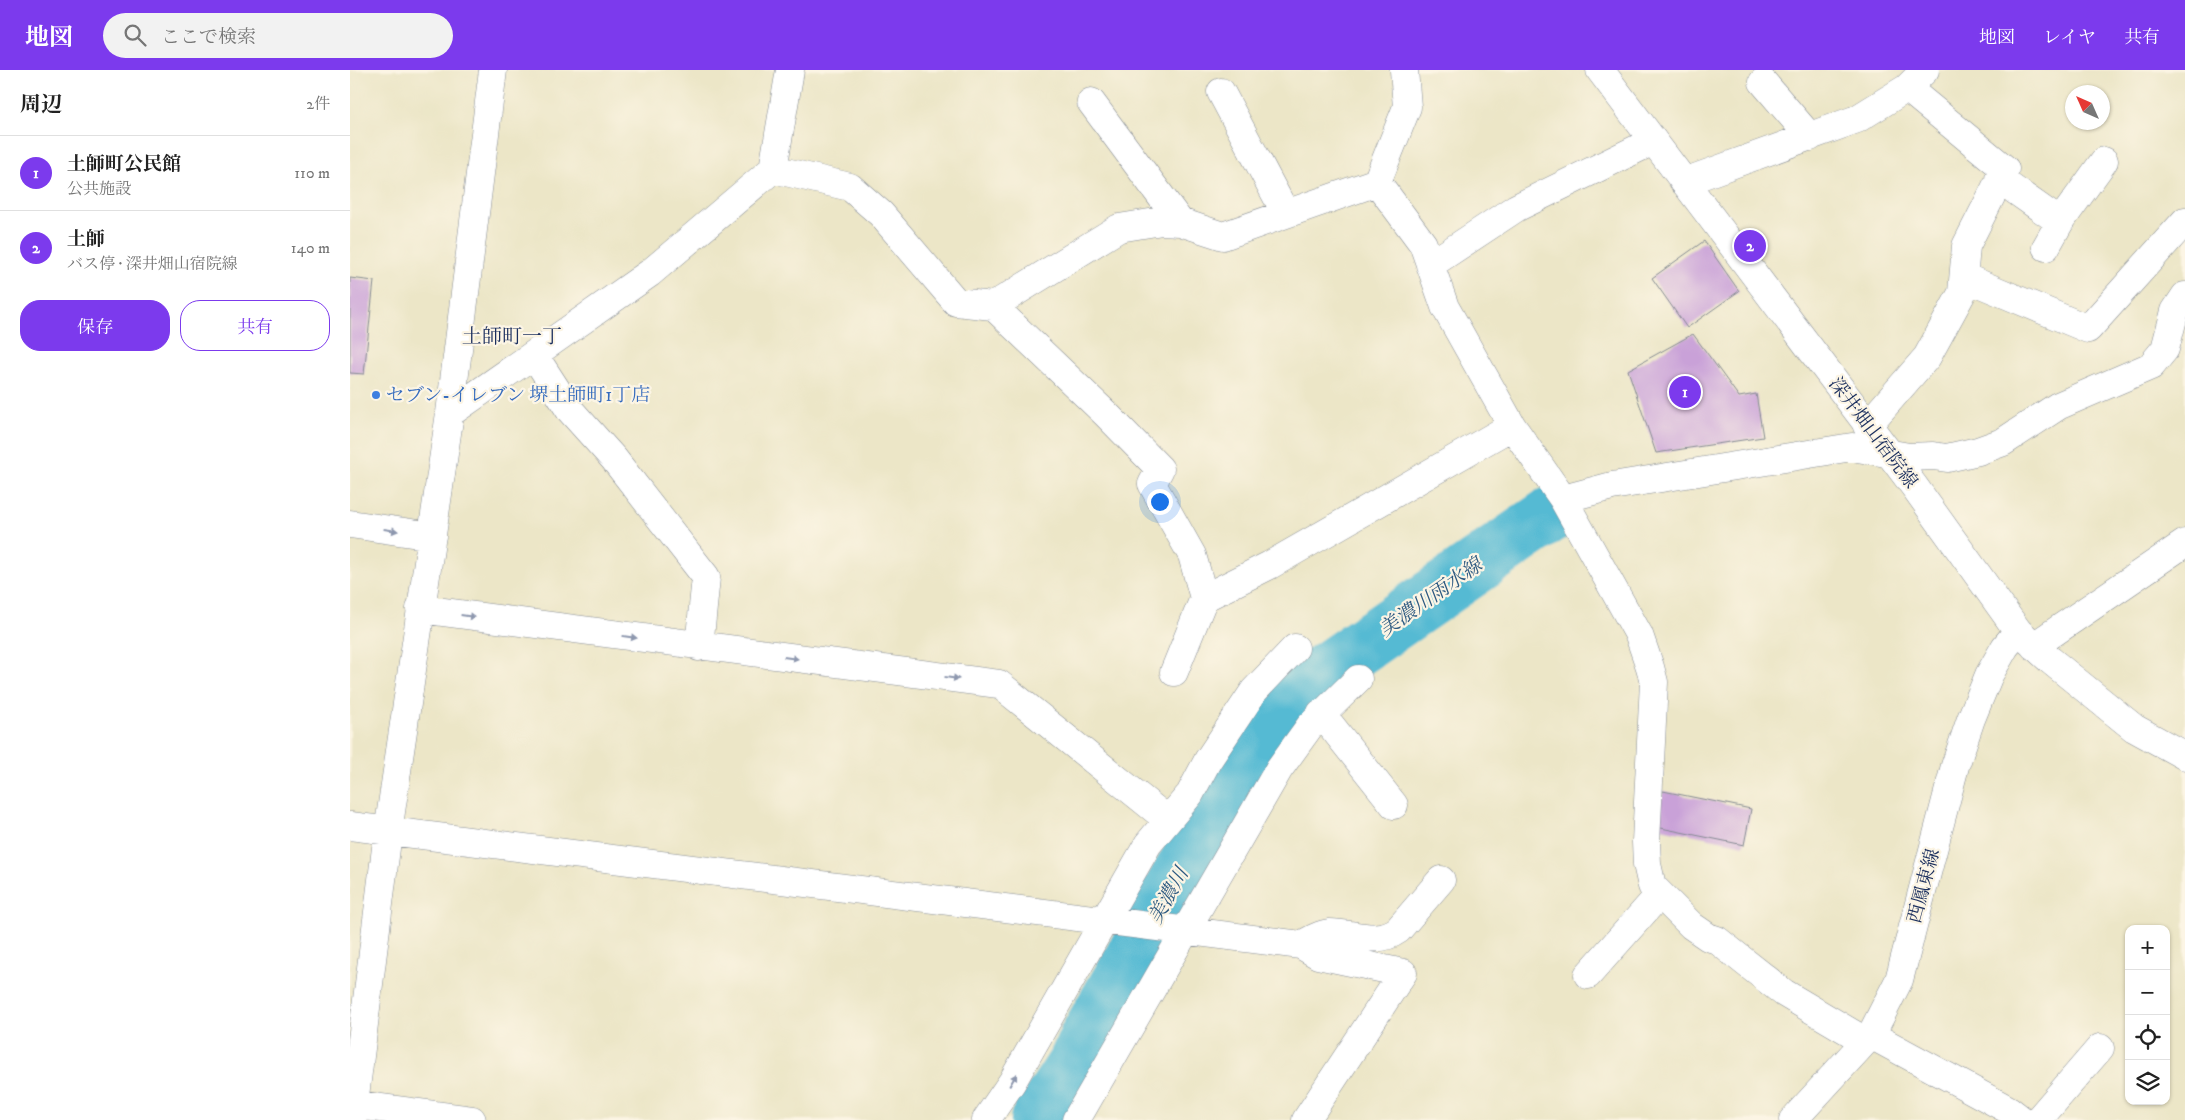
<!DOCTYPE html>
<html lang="ja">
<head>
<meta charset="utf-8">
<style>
	:root { --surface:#fff; --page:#f2f2f2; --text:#222; --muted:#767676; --line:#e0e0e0; --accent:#7c3aed }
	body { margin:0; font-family:"IM FELL DW Pica","Noto Serif JP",serif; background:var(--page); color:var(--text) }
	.controls { position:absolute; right:15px; bottom:15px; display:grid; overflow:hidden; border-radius:10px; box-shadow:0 1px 4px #0004 }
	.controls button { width:45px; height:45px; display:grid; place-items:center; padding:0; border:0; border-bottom:1px solid var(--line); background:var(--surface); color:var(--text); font:25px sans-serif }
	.compass { position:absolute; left:1715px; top:15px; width:45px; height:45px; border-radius:50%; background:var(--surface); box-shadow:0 1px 4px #0004; rotate:315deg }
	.you { position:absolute; left:809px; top:431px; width:18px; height:18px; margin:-12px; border:4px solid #fff; border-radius:50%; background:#1a73e8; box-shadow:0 0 0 8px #1a73e833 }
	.badge { display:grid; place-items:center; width:32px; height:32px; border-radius:50%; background:var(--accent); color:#fff; font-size:16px; font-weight:700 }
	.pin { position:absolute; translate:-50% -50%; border:2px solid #fff; box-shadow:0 1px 5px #0006 }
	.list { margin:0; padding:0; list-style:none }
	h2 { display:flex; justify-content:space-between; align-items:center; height:65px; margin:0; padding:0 20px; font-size:21px }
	h2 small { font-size:16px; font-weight:400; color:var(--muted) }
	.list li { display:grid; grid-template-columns:32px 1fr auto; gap:15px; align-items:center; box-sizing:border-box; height:75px; padding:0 20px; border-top:1px solid var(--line) }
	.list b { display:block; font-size:19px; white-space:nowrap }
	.list p { margin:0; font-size:16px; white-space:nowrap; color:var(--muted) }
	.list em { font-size:16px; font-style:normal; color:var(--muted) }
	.actions { display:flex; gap:10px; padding:15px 20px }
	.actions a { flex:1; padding:11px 0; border:1px solid var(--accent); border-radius:20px; text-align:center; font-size:18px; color:var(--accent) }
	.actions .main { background:var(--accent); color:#fff }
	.icon { flex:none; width:28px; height:28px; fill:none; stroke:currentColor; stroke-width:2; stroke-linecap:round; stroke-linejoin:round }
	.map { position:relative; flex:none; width:1835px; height:1050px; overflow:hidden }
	header { display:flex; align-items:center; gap:30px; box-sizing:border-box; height:70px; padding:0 25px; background:var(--accent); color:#fff }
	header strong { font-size:24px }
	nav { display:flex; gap:28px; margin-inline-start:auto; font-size:18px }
	.search { width:350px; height:45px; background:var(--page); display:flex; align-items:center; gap:12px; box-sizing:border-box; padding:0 18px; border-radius:28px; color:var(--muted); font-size:19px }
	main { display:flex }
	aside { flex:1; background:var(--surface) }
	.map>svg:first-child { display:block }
</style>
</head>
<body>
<header>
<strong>地図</strong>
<div class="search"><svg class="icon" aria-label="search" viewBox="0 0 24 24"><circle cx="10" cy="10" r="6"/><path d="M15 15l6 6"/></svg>ここで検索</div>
<nav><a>地図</a><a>レイヤ</a><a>共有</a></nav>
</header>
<main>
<aside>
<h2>周辺<small>2件</small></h2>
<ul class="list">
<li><span class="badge">1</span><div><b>土師町公民館</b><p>公共施設</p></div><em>110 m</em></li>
<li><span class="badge">2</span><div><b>土師</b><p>バス停 · 深井畑山宿院線</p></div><em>140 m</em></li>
</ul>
<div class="actions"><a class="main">保存</a><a>共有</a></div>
</aside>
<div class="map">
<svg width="1835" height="1050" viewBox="0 0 1835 1050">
	<rect width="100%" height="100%" fill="#fcf5e5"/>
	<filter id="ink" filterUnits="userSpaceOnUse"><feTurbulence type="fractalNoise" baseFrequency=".02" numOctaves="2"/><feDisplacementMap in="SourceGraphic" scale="10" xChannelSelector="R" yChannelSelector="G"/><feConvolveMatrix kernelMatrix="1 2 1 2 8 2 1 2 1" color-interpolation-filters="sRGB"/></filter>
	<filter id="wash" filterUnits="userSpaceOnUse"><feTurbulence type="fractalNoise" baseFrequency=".0096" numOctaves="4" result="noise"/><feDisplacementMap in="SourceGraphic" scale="20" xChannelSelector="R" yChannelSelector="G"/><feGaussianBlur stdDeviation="1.12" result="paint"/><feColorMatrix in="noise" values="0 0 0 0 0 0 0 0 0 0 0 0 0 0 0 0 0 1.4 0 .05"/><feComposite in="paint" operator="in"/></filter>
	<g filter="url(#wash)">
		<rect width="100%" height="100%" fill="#ece6c7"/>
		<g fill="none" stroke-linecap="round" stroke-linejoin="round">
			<path stroke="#55bad3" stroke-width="56" d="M688,1050L726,992L737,967L909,666L941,629L969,605L1202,444"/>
		</g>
		<g id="blocks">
			<path fill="#c9a1d8" d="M1354,171L1389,221L1337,258L1302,208Z
				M0,208L24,211L14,304L0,303Z
				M1343,264L1389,327L1406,324L1413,367L1306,383L1278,300Z
				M1313,721L1401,739L1394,775L1306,757Z"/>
		</g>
	</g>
	<g filter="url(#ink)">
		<use href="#blocks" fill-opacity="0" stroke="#848a92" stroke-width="1"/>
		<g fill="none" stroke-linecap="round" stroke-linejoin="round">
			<g stroke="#848a92" stroke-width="29">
				<path id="minor" d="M1413,12L1460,67
					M871,22L936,144
					M741,32L830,152
					M423,99L500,117L531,144L606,232L643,236L769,158L812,151L830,152L873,166L1027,112L1057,37L1054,0
					M1649,109L1710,152
					M1027,112L1073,174L1095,237L1162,356L1213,429L1289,565L1300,597L1304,612L1296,772L1297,794L1302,816L1342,856L1358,867L1367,870L1434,923L1515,971
					M1334,112L1507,49L1557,18L1575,0
					M1696,177L1710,152L1754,91
					M1080,195L1166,138L1303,71
					M1614,207L1738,259L1835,151
					M643,236L757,345L810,399L802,414L842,485L854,528L824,602
					M184,285L219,339L264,389L356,507L349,577
					M100,343L300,203L423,99L440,0
					M1517,356L1577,287L1612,223L1616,176L1655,99L1557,18
					M1213,429L1262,416L1502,377L1559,387L1583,386L1597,388L1628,381L1653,372L1708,336L1801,296L1815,279L1825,241L1835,226
					M0,454L82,466
					M854,528L920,495L1162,356
					M70,539L649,614L818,750
					M971,643L1044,735
					M0,756L951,875L968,885L1053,903L956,1050
					M951,875C960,870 970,864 980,863C1004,863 1027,875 1048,860L1091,810
					M1238,905L1309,825
					M1521,965L1659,1040L1672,1050
					M0,1034L122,1050
					M2,1050L38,762L100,343L143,0
					M636,1050L662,1012L798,774L840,724L858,690L904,621L945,578
					M726,1050L929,699L960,656L1008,609
					M1688,1050L1750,978"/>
			</g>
			<g stroke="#848a92" stroke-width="29">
				<path id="major" d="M1250,0L1564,416L1668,561L1700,590L1784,658L1835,686
					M1684,576L1835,473
					M1443,1050L1521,965L1549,910L1605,696L1621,649L1639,605L1655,577L1668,561"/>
			</g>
			<use href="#minor" stroke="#fff" stroke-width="28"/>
			<use href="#major" stroke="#fff" stroke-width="28"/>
		</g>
		<defs><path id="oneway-solid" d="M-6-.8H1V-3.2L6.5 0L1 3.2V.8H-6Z" transform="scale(1.25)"/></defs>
		<g fill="#8d97ae">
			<use href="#oneway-solid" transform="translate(41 460) rotate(8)"/>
			<use href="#oneway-solid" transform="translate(118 546) rotate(8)"/>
			<use href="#oneway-solid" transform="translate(280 567) rotate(8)"/>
			<use href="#oneway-solid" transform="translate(441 588) rotate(7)"/>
			<use href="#oneway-solid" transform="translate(602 608) rotate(7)"/>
			<use href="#oneway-solid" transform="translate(663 1010) rotate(-60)"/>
		</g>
	</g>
	<circle fill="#3f7fe0" stroke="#fcf5e5" stroke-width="2" cx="26" cy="325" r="5"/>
	<g text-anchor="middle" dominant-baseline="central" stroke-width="4.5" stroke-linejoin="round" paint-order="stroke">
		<g font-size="19" fill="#366cbe" stroke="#fcf5e5" text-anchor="start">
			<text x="36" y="325">セブン-イレブン 堺土師町1丁店</text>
		</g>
		<g font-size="19" fill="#1b2f5e" stroke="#fcf5e5">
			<text transform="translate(1523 363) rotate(53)">深井畑山宿院線</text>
			<text transform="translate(1574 816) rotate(-75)">西鳳東線</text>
		</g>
		<g font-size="20" fill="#1b2f5e" stroke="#fcf5e5">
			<text x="162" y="267">土師町一丁</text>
		</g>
		<g font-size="20" font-style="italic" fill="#2c5981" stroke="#fcf5e5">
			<text transform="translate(1081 528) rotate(-35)">美濃川雨水線</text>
			<text transform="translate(819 826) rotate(-61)">美濃川</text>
		</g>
	</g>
</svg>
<div class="controls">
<button>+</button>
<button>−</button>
<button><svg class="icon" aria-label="locate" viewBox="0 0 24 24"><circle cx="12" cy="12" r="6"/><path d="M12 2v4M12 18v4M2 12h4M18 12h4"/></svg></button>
<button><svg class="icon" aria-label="layers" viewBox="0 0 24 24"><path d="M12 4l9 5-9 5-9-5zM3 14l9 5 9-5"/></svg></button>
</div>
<svg class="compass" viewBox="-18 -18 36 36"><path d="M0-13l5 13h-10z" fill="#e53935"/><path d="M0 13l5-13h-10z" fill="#767676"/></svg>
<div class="you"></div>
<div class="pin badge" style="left:1335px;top:322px">1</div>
<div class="pin badge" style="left:1400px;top:176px">2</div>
</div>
</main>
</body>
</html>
